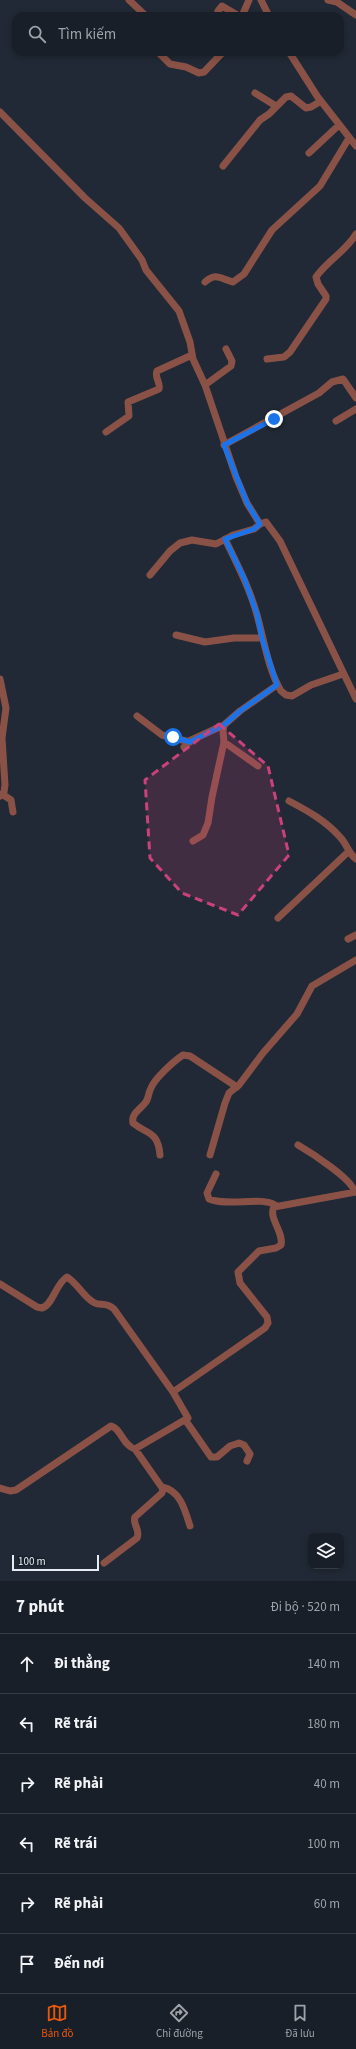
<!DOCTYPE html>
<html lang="vi">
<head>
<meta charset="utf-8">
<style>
	:root { --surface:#181f28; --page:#212730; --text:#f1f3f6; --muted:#9fa2a8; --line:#363d45; --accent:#ea580c }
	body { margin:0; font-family:"Source Sans 3",sans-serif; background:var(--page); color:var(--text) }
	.controls { position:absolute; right:12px; bottom:12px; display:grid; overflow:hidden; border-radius:8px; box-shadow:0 2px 6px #0003 }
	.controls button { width:36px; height:36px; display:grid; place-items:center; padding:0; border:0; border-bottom:1px solid var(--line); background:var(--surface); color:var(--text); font:20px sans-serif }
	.scale { position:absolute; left:12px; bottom:10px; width:87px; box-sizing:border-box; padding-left:4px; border:2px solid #e6ecf4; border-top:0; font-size:11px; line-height:14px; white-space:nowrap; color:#e6ecf4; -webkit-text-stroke:3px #17202b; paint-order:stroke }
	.stop { position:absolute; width:12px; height:12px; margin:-9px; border:3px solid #1a73e8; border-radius:50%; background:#fff }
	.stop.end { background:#1a73e8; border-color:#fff; box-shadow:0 1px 4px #0008 }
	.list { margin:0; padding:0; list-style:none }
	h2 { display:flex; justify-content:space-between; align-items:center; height:52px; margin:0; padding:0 16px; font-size:17px }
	h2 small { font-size:13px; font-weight:400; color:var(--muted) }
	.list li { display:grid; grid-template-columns:26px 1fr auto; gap:12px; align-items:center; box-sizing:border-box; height:60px; padding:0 16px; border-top:1px solid var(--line) }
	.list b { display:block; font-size:15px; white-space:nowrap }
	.list em { font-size:13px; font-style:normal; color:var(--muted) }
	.icon { flex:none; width:22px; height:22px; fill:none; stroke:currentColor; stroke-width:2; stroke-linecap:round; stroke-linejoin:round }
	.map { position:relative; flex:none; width:356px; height:1581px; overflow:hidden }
	.search { position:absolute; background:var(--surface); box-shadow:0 2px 6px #0003; left:12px; right:12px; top:12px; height:44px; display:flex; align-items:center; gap:10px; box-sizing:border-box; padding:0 14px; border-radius:12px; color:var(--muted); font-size:15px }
	.sheet { height:412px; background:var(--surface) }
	nav { display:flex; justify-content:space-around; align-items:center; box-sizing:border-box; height:56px; border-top:1px solid var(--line); background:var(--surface); font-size:11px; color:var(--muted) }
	nav a { display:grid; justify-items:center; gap:2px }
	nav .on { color:var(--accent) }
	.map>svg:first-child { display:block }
</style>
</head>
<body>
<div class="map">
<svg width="356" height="1581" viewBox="0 0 356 1581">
	<rect width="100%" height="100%" fill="#202935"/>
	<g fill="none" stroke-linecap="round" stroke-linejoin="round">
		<path stroke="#8a5247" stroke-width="7" d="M129,0L146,16
			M261,0L269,16
			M328,0L337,2L356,15
			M218,11L222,6L239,16
			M242,16L249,0
			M158,52L170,64L186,67L199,73L204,72L223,52
			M289,52L317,96L356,146
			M255,93L276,106
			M0,112L85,198L119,228L142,260L146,270L179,311L190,342L193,359L205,385L236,477L247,503L260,524L266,522L280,541L356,699
			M309,153L339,125
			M223,166L260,120L269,114L286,97L291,96L306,108L311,107L321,101
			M205,282C216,272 221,279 233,282L244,274L272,230L320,186L349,138
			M267,359L284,357L290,352L326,299V296L318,284L316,277C328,260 345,252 356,234
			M205,385L231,366L232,361L226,349
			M336,421L356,409
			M106,432L129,416L128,402L159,389C161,383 154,377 157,371L192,355
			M224,445L319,393L332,382L343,379L356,398
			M225,539C237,564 250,589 257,615C264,640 268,669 281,691L286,695L292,696L311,685L343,674
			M150,575L170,551L180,543L192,540L216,544L233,535L254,529L260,524
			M176,635L205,642L234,638H262
			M0,679L6,708L2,738L5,785L4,792L0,796
			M137,716L162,735L190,742
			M224,742L258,766
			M184,747L191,740L224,725
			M2,794L11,800L13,812
			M289,801C308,811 326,821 340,837C347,844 348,853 356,859
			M193,841L203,835L208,823L212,797L224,742L223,731L224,725L240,711L277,685
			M278,918L348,852
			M348,939L356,935
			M298,1145C310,1152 352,1179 354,1191
			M160,1155C158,1131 148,1135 133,1123C131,1113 140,1110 145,1103C149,1099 148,1093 151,1088C155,1078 174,1061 183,1055L190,1056L237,1087
			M210,1155L225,1103L229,1093L239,1085L263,1053L297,1014L312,986L356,960
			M216,1174L207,1193L209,1199C229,1207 261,1196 275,1205
			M0,1284L37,1307L42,1308C53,1305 56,1283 67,1277C77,1283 83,1296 93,1302C100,1307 105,1301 114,1309L173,1392L188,1418L135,1449C123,1446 121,1428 111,1426L16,1490L10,1491L0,1488
			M173,1392L265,1328L268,1323L267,1317L240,1283L238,1272L259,1251L276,1248L281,1245C284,1232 268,1218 274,1207L356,1192
			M186,1421L211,1457H217L230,1446L239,1443L244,1445L250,1454L247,1461
			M162,1487C180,1490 185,1510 190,1526
			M104,1563L137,1538C141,1530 132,1524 135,1517L162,1493L163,1489L135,1449"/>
	</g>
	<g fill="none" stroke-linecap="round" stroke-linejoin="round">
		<path stroke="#1a73e8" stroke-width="5" d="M173,737L190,742L224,725L240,711L277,685L262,638L257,614L244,578L225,539L254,529L260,524L247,503L224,445L274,419"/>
	</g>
	<path fill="#c9427a" fill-opacity="0.2" stroke="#c9427a" stroke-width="3" stroke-dasharray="8 5" stroke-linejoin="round" d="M219,724L268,766L289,855L238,915L182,893L150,858L145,780Z"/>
</svg>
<div class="controls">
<button><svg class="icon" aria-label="layers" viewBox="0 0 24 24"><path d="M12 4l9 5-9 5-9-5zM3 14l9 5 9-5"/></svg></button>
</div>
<div class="scale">100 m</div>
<div class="stop" style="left:173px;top:737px"></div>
<div class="stop end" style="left:274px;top:419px"></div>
<div class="search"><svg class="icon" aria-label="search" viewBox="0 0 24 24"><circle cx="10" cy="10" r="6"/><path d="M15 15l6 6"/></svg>Tìm kiếm</div>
</div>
<section class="sheet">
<h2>7 phút<small>Đi bộ · 520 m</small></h2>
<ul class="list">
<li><svg class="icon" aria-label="ahead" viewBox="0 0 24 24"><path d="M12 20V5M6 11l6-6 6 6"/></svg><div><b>Đi thẳng</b></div><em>140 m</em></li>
<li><svg class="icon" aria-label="left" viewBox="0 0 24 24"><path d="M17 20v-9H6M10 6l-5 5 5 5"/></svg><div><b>Rẽ trái</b></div><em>180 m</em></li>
<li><svg class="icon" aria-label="right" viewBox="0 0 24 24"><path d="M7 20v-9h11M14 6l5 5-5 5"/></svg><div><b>Rẽ phải</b></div><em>40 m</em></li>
<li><svg class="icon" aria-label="left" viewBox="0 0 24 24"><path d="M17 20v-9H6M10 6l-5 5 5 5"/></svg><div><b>Rẽ trái</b></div><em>100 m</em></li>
<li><svg class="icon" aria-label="right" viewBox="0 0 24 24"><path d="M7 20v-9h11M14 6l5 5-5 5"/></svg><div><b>Rẽ phải</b></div><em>60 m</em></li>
<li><svg class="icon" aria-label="arrive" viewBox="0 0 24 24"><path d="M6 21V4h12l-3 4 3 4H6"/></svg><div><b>Đến nơi</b></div></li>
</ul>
</section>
<nav>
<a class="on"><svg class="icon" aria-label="map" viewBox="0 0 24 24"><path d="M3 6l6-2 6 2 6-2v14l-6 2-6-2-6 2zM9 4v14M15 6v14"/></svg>Bản đồ</a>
<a><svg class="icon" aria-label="directions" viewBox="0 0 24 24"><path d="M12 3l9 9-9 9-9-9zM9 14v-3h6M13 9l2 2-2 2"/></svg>Chỉ đường</a>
<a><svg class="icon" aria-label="saved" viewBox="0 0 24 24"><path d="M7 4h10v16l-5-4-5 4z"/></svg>Đã lưu</a>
</nav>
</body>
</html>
